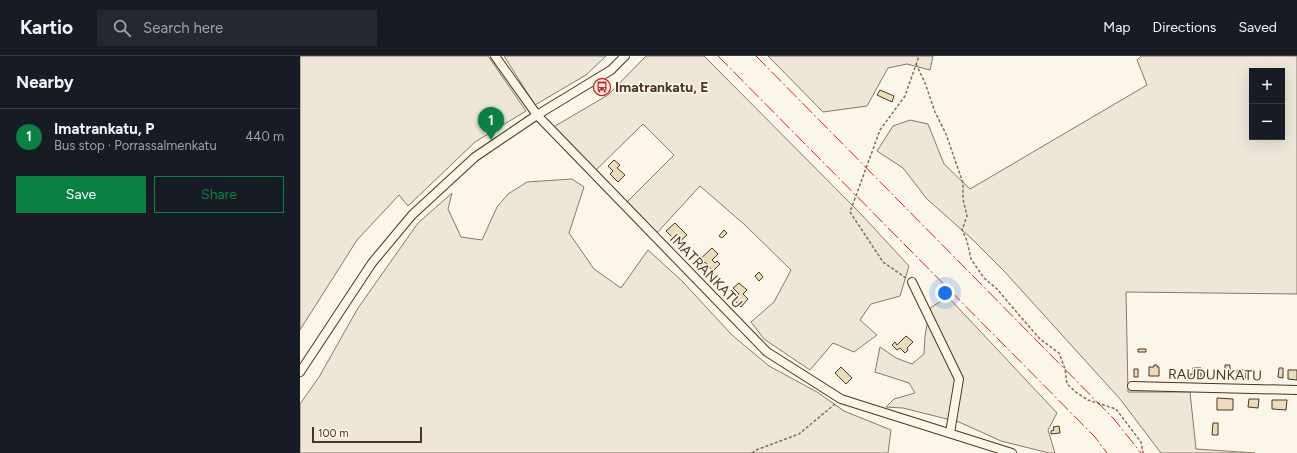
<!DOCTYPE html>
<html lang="en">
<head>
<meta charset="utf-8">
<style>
	:root { --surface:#171b24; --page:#242831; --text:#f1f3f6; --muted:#9ea1a6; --line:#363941; --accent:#0b8043 }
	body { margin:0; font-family:Figtree,sans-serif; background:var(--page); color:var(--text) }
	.controls { position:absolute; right:12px; top:12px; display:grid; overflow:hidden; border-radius:0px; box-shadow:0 4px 16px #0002 }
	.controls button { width:36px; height:36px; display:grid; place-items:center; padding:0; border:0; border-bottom:1px solid var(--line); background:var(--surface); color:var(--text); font:20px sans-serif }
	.scale { position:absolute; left:12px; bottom:10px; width:110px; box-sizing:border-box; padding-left:4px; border:2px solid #4a3520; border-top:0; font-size:11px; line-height:14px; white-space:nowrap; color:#4a3520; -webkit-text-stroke:3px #fbf6e9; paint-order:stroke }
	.you { position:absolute; left:645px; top:237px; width:14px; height:14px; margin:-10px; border:3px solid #fff; border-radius:50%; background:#1a73e8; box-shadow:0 0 0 6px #1a73e833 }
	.badge { display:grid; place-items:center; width:26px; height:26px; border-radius:50%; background:var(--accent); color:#fff; font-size:13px; font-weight:700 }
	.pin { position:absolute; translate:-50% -33px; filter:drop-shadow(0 1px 2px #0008) }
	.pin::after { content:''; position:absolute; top:21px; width:14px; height:12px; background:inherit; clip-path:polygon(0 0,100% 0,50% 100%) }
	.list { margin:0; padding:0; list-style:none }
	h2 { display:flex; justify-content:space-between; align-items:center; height:52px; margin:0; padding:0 16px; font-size:17px }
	h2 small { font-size:13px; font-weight:400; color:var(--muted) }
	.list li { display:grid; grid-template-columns:26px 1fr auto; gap:12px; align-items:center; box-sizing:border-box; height:56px; padding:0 16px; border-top:1px solid var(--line) }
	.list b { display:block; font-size:15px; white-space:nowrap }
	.list p { margin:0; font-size:13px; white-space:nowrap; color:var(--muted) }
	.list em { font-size:13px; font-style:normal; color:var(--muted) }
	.actions { display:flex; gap:8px; padding:12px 16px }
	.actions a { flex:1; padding:9px 0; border:1px solid var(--accent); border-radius:0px; text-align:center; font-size:14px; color:var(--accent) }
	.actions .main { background:var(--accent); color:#fff }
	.icon { flex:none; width:22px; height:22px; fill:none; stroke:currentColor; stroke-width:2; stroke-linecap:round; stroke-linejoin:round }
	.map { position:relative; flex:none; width:997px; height:397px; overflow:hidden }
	header { display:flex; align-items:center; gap:24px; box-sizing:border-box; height:56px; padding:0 20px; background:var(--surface); border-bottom:1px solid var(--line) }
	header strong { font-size:19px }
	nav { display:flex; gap:22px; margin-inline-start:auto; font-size:14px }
	.search { width:280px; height:36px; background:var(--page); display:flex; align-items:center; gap:10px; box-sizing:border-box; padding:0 14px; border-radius:0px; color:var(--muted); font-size:15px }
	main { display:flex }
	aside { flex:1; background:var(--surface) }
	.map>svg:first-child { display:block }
</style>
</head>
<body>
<header>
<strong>Kartio</strong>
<div class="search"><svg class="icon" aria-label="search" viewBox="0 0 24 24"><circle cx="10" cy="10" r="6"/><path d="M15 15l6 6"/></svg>Search here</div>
<nav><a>Map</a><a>Directions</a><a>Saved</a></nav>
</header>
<main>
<aside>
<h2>Nearby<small></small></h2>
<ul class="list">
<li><span class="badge">1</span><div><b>Imatrankatu, P</b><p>Bus stop · Porrassalmenkatu</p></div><em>440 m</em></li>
</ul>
<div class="actions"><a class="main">Save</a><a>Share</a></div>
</aside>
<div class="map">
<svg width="997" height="397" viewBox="0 0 997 397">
	<rect width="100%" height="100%" fill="#fbf6e9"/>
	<path fill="#ede6d9" stroke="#887966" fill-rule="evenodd" d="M0,0H188L226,55L175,86L108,150L99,139L57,184L0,274Z
		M204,0H306L286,19L235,49Z
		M346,0H404L560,157L609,210L600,240L571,248L560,264L577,279L554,296L533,287L510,314L464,283L451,266L474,246L491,214L445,169L400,130L354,180L324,149L374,99L343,68L293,117L250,73L308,39Z
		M468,0H633L630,14L607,8L588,12L567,50L523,56Z
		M841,0H997V238L826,236L828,336H890L896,393L955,397H861L820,343L704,215L672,183L627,143L603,112L577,95L593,70L610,64L628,68L644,108L670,133L847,29L837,4ZM952,15H982V81H952Z
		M272,123L284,131L269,177L294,213L321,232L348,194L382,225L432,279L469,310L517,336L544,355L591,374L588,397H0V348L19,321L58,252L118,167L152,137L148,153L161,181L182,184L197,151L208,138L227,126Z
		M648,241L757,357L748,374L755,397H749L701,385L659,366L603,352L586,351L594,343L615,337L609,327L575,316L580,291L596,302L612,308L624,298L625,280L630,252Z"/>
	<path fill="#ecdcbc" stroke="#4a3520" d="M580,34L594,40L592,46L577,39Z
		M314,104L320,109L317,112L325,119L318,126L310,118L313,115L308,110Z
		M375,167L387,179L378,187L366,175Z
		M424,174L427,177L422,182L419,180Z
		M412,192L418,198L412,204L415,207L417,205L420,208L413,215L405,206L401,210L397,206Z
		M459,216L463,221L459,225L455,220Z
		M439,227L447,234L443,238L448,243L441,251L434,244L439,238L433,232Z
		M606,280L613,286L607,292L608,294L605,297L600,292L597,294L592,289L595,286L597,289Z
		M838,293H846V296H838Z
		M854,309H857V311H859V320H849V311H854Z
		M925,309H930V318H925Z
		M541,311L552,322L546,328L535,317Z
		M893,312H901V321H893V323H890V318H893Z
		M979,312H983V322L978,321Z
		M834,313H838V321H834Z
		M937,314H946V322H937Z
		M988,314H997V324L988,323Z
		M917,342L933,343V354H917Z
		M949,343H959L958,352L948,351Z
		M972,344H987L986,354L972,353Z
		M913,367H918V379H912Z
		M759,370L760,377L751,378V375L754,374L753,371Z"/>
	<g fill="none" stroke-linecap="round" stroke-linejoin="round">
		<g stroke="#4a3520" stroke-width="10">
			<path id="minor" d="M195,0L237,59L467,296L541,343L712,397
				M612,226L659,323L650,377
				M0,316L72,207L112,159L175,101L237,59L311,14L325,0
				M832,330L997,334"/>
		</g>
		<path stroke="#7f6f5c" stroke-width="1.5" stroke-dasharray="3 2" stroke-linecap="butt" d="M616,8L625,27L635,56L646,78L663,127V143L667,160L662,174L667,185L671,203L684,222L697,233L719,259L740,283L759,297L765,313L767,328L777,337L788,344L816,353L841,386L843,397
			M606,222L583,206L550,156L580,74L605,40L619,0
			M452,397L456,394L499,378L535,348"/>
		<use href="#minor" stroke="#fbf6e9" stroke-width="8"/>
		<path stroke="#c62828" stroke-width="1" stroke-dasharray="14 3 2 3" stroke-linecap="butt" d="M418,0L795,381L807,397
			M456,0L814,363L841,397"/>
	</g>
	<defs>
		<g id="bus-ring" transform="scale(0.9)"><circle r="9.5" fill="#fbf6e9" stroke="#c62828" stroke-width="1.5"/><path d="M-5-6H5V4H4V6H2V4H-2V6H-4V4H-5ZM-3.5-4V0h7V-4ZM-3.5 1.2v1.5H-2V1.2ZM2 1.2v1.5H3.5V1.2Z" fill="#c62828"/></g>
	</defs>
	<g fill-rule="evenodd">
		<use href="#bus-ring" x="302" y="31"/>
	</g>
	<g text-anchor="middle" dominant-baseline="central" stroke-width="3" stroke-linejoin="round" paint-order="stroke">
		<g font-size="14" font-weight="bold" fill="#4a3520" stroke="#fbf6e9" text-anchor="start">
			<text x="315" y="31">Imatrankatu, E</text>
		</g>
		<g font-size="14" fill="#4a3520" stroke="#fbf6e9">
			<text transform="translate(406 215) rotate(46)">IMATRANKATU</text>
			<text transform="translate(915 319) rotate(1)">RAUDUNKATU</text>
		</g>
	</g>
</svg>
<div class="controls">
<button>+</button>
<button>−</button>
</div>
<div class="scale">100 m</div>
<div class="you"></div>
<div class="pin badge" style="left:191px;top:84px">1</div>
</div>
</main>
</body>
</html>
